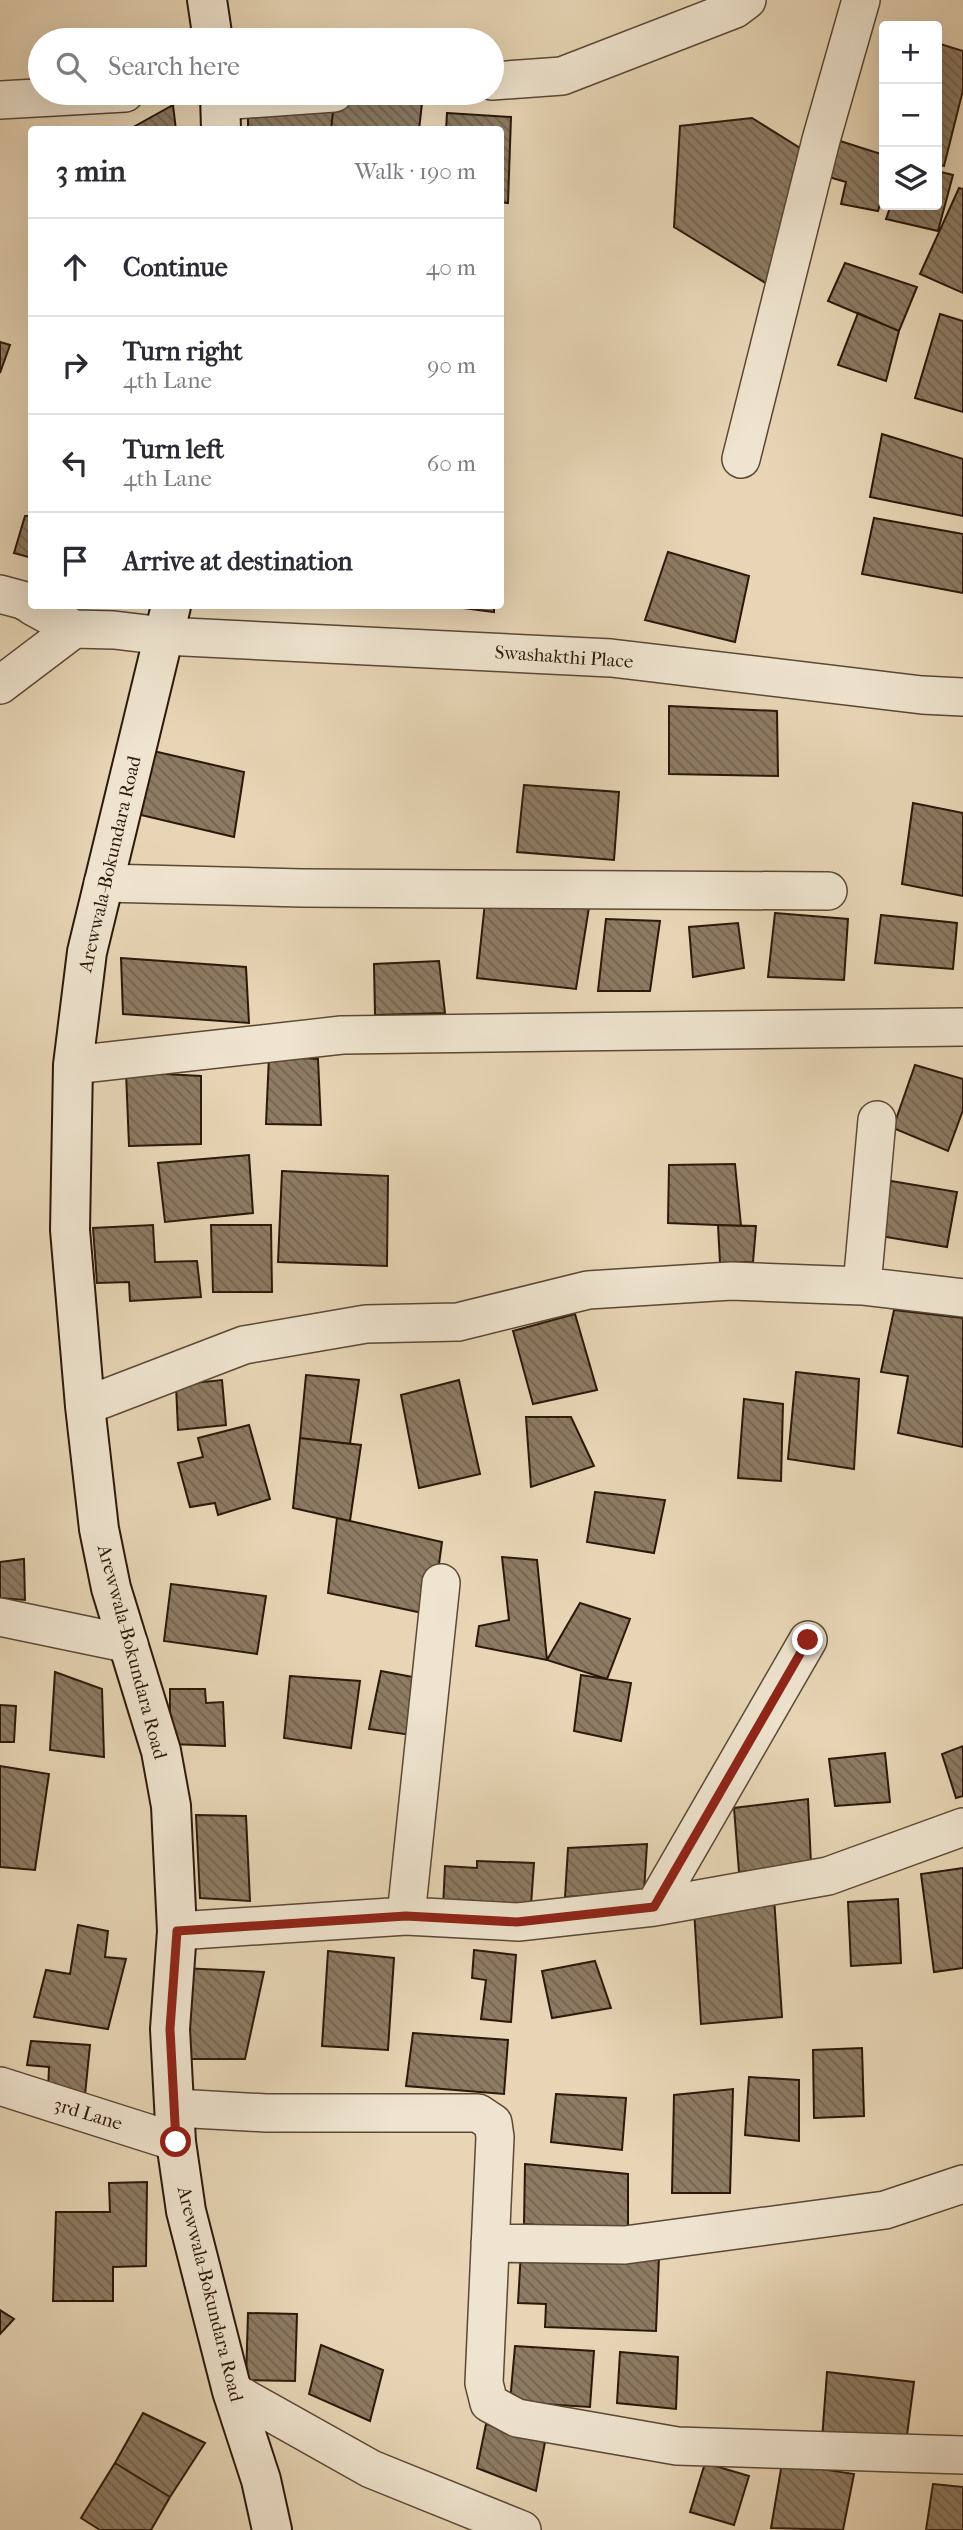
<!DOCTYPE html>
<html lang="en">
<head>
<meta charset="utf-8">
<style>
	:root { --surface:#fff; --page:#f7f7f7; --text:#2b2b33; --muted:#7c7c81; --line:#e1e1e2 }
	body { margin:0; font-family:"IM FELL French Canon",serif; background:var(--page); color:var(--text) }
	.controls { position:absolute; right:21px; top:21px; display:grid; overflow:hidden; border-radius:7px; box-shadow:0 7px 28px #0002 }
	.controls button { width:63px; height:63px; display:grid; place-items:center; padding:0; border:0; border-bottom:2px solid var(--line); background:var(--surface); color:var(--text); font:35px sans-serif }
	.stop { position:absolute; width:21px; height:21px; margin:-16px; border:5px solid #8f2418; border-radius:50%; background:#fff }
	.stop.end { background:#8f2418; border-color:#fff; box-shadow:0 2px 7px #0008 }
	.list { margin:0; padding:0; list-style:none }
	h2 { display:flex; justify-content:space-between; align-items:center; height:91px; margin:0; padding:0 28px; font-size:30px }
	h2 small { font-size:23px; font-weight:400; color:var(--muted) }
	.list li { display:grid; grid-template-columns:46px 1fr auto; gap:21px; align-items:center; box-sizing:border-box; height:98px; padding:0 28px; border-top:2px solid var(--line) }
	.list b { display:block; font-size:26px; white-space:nowrap }
	.list p { margin:0; font-size:23px; white-space:nowrap; color:var(--muted) }
	.list em { font-size:23px; font-style:normal; color:var(--muted) }
	.icon { flex:none; width:38px; height:38px; fill:none; stroke:currentColor; stroke-width:2; stroke-linecap:round; stroke-linejoin:round }
	.map { position:relative; flex:none; width:963px; height:2530px; overflow:hidden }
	.search { position:absolute; background:var(--surface); box-shadow:0 7px 28px #0002; left:28px; top:28px; width:476px; height:77px; display:flex; align-items:center; gap:18px; box-sizing:border-box; padding:0 24px; border-radius:38px; color:var(--muted); font-size:26px }
	.panel { position:absolute; background:var(--surface); box-shadow:0 7px 28px #0002; left:28px; top:126px; width:476px; height:483px; border-radius:7px }
	.map>svg:first-child { display:block }
</style>
</head>
<body>
<div class="map">
<svg width="963" height="2530" viewBox="0 0 963 2530">
	<defs>
		<pattern id="building-back-hatch" width="6" height="6" patternUnits="userSpaceOnUse" patternTransform="scale(1.75)"><rect width="6" height="6" fill="#8d7b63"/><path d="M-1 5l2 2M0 0l6 6M5-1l2 2" fill="none" stroke="#736450"/></pattern>
	</defs>
	<rect width="100%" height="100%" fill="#e7d5b5"/>
	<filter id="stains"><feTurbulence type="fractalNoise" baseFrequency=".00286" numOctaves="4"/><feColorMatrix values="0 0 0 0 .2 0 0 0 0 .09 0 0 0 0 .02 0 0 0 .5 -.17"/></filter>
	<radialGradient id="worn" r=".72"><stop offset=".6" stop-color="#630" stop-opacity="0"/><stop offset="1" stop-color="#630" stop-opacity=".3"/></radialGradient>
	<path fill="url(#building-back-hatch)" stroke="#2c190a" stroke-width="2" d="M937,43L963,51V90L944,166L937,164Z
		M334,103H422L419,130H331Z
		M334,103L331,130H248V104Z
		M173,105L176,130H128Z
		M447,113L511,117L508,203L500,202V130H446Z
		M752,118L800,148L767,284L674,227L680,126Z
		M837,140L884,155V189L878,211L841,204L846,182L829,177Z
		M937,171L953,175L938,231L886,219L891,205H937Z
		M959,188L963,189V293L920,274Z
		M845,263L917,287L899,331L828,301Z
		M858,313L899,331L886,381L838,365Z
		M940,314L963,321V412L915,398Z
		M0,342L10,345L0,373Z
		M882,434L963,459V516L870,497Z
		M25,516H32V558L14,553Z
		M874,518L963,534V593L862,574Z
		M668,552L749,576L735,642L645,620Z
		M448,606H494V612Z
		M669,706L777,711L778,776L669,774Z
		M149,750L244,772L234,837L141,815Z
		M524,785L619,792L614,860L517,852Z
		M913,803L963,813V896L902,884Z
		M486,893L590,901L576,989L477,978Z
		M775,913L848,919L844,980L768,977Z
		M881,915L957,923L953,969L875,963Z
		M606,919L660,921L650,991H598Z
		M738,923L744,968L693,977L689,927Z
		M121,958L246,967L249,1023L123,1014Z
		M439,961L445,1013L375,1015L374,964Z
		M269,1056L318,1059L321,1125L266,1124Z
		M915,1065L963,1079V1110L948,1151L893,1128Z
		M126,1072L201,1076V1144L129,1146Z
		M249,1155L253,1213L165,1222L158,1163Z
		M735,1164L741,1226L668,1223L669,1165Z
		M282,1171L388,1176L387,1266L278,1262Z
		M891,1181L957,1192L947,1247L880,1236Z
		M153,1225L155,1262L197,1261L201,1297L130,1301L129,1282L97,1283L93,1228Z
		M211,1225H271L272,1292H213Z
		M718,1225L756,1226L753,1262L720,1263Z
		M894,1310L963,1318V1447L898,1433L908,1376L881,1372Z
		M575,1314L597,1390L533,1404L513,1331Z
		M796,1372L859,1379L854,1469L788,1459Z
		M306,1375L359,1380L350,1444L300,1438Z
		M222,1380L226,1425L178,1430L176,1385Z
		M459,1380L480,1474L419,1488L401,1395Z
		M744,1399L783,1404L781,1481L738,1478Z
		M526,1417H571L594,1466L531,1487Z
		M249,1425L270,1499L218,1515L215,1503L190,1507L178,1463L203,1457L198,1438Z
		M300,1438L361,1445L350,1521L293,1508Z
		M595,1492L665,1500L654,1553L587,1542Z
		M337,1518L442,1542L432,1615L328,1593Z
		M502,1557L537,1560L547,1660L476,1646L479,1626L509,1620Z
		M24,1559L25,1600L0,1598V1562Z
		M171,1584L266,1596L257,1654L164,1641Z
		M580,1603L630,1619L607,1679L547,1660Z
		M381,1671L429,1680L418,1736L369,1729Z
		M55,1672L102,1689L104,1757L50,1750Z
		M581,1675L631,1683L621,1741L574,1731Z
		M290,1676L360,1681L351,1748L284,1738Z
		M170,1689H205L206,1703L223,1702L225,1746L170,1744Z
		M0,1705L16,1706L14,1742H0Z
		M963,1746V1796L956,1798L942,1754Z
		M885,1753L890,1802L835,1806L829,1759Z
		M0,1766L49,1774L35,1870L0,1867Z
		M808,1799L811,1864L739,1872L734,1808Z
		M196,1815L246,1816L250,1901L200,1898Z
		M647,1844L644,1892L565,1897L568,1848Z
		M477,1861L534,1863L531,1905L443,1908L445,1866L477,1868Z
		M963,1868V1968L934,1972L921,1874Z
		M774,1897L782,2017L701,2024L694,1909Z
		M898,1899L901,1963L851,1966L848,1902Z
		M78,1925L108,1931L105,1957L126,1959L108,2029L34,2017L46,1970L70,1974Z
		M474,1950L516,1955L511,2022L481,2019L486,1980L472,1978Z
		M328,1951L394,1958L388,2050L322,2046Z
		M595,1961L611,2008L552,2018L542,1971Z
		M181,1968L264,1972L245,2059H177Z
		M413,2033L508,2040L504,2094L406,2086Z
		M31,2041L90,2045L85,2095L48,2092L49,2067L27,2065Z
		M862,2048L864,2116L814,2118L813,2050Z
		M749,2077L799,2080V2141L745,2135Z
		M733,2089L730,2193H672L674,2095Z
		M556,2094L626,2098L622,2150L551,2142Z
		M525,2164L628,2174V2233L524,2224Z
		M147,2182L146,2266L113,2267V2301H53L56,2212H110L109,2183Z
		M521,2251L659,2257L656,2331L545,2327L546,2304L518,2303Z
		M0,2310L14,2319L0,2334Z
		M248,2313L297,2314L295,2381L246,2380Z
		M321,2345L383,2370L370,2421L309,2394Z
		M515,2346L594,2351L590,2407L510,2402Z
		M620,2352L678,2357L676,2409L617,2403Z
		M827,2372L914,2382L906,2443L822,2440Z
		M143,2413L205,2443L170,2497L115,2463Z
		M486,2424L545,2442L536,2491L477,2468Z
		M115,2463L170,2497L151,2530H100L81,2518Z
		M705,2463L749,2476L734,2525L690,2512Z
		M782,2463L854,2474L843,2530L771,2528Z
		M933,2484L963,2487V2530H926Z"/>
	<g fill="none" stroke-linecap="round" stroke-linejoin="round">
		<g stroke="#5b4835" stroke-width="40">
			<path id="street" d="M492,81L562,76L735,9L747,0
				M0,100L125,93
				M220,101L334,93
				M741,459L821,140L861,0
				M0,594L22,600L32,605
				M32,606L74,629
				M0,685L74,629L114,630L164,636L611,658L922,695L963,697
				M103,883L302,888L828,891
				M73,1065L342,1035L963,1027
				M862,1286L877,1120
				M85,1406L244,1345L366,1324L458,1322L588,1290L731,1281L862,1286L963,1298
				M0,1617L129,1644
				M654,1907L828,1876L963,1827
				M406,1916L441,1583
				M177,1931L406,1916L518,1922L654,1907L808,1640
				M0,2086L176,2142
				M175,2108L266,2113H478L493,2123L495,2137L484,2383L489,2403L517,2418L677,2446L963,2455
				M490,2243L625,2245L885,2210L963,2184
				M232,2391L371,2469L522,2530"/>
		</g>
		<g stroke="#2c190a" stroke-width="42">
			<path id="secondary" d="M207,0L213,40
				M220,93L221,130
				M171,606L87,952L73,1065L70,1230L85,1406L99,1529L111,1588L161,1751L171,1806L177,1931L170,2029L176,2142L186,2211L232,2391L261,2480L272,2530"/>
		</g>
		<use href="#street" stroke="#efe4cf" stroke-width="37"/>
		<use href="#secondary" stroke="#efe4cf" stroke-width="38"/>
	</g>
	<g fill="none" stroke-linecap="round" stroke-linejoin="round">
		<path stroke="#8f2418" stroke-width="9" d="M176,2142L170,2029L177,1931L406,1916L517,1922L654,1907L808,1640"/>
	</g>
	<g text-anchor="middle" dominant-baseline="central" stroke-width="7" stroke-linejoin="round" paint-order="stroke">
		<g font-size="19" fill="#2c190a" stroke="#efe4cf">
			<text transform="translate(564 657) rotate(4)">Swashakthi Place</text>
			<text transform="translate(110 864) rotate(-77)">Arewwala-Bokundara Road</text>
			<text transform="translate(132 1652) rotate(75)">Arewwala-Bokundara Road</text>
			<text transform="translate(88 2114) rotate(17)">3rd Lane</text>
			<text transform="translate(210 2294) rotate(76)">Arewwala-Bokundara Road</text>
		</g>
	</g>
	<rect width="100%" height="100%" filter="url(#stains)"/>
	<rect width="100%" height="100%" fill="url(#worn)"/>
</svg>
<div class="controls">
<button>+</button>
<button>−</button>
<button><svg class="icon" aria-label="layers" viewBox="0 0 24 24"><path d="M12 4l9 5-9 5-9-5zM3 14l9 5 9-5"/></svg></button>
</div>
<div class="stop" style="left:176px;top:2142px"></div>
<div class="stop end" style="left:808px;top:1640px"></div>
<div class="search"><svg class="icon" aria-label="search" viewBox="0 0 24 24"><circle cx="10" cy="10" r="6"/><path d="M15 15l6 6"/></svg>Search here</div>
<section class="panel">
<h2>3 min<small>Walk · 190 m</small></h2>
<ul class="list">
<li><svg class="icon" aria-label="ahead" viewBox="0 0 24 24"><path d="M12 20V5M6 11l6-6 6 6"/></svg><div><b>Continue</b></div><em>40 m</em></li>
<li><svg class="icon" aria-label="right" viewBox="0 0 24 24"><path d="M7 20v-9h11M14 6l5 5-5 5"/></svg><div><b>Turn right</b><p>4th Lane</p></div><em>90 m</em></li>
<li><svg class="icon" aria-label="left" viewBox="0 0 24 24"><path d="M17 20v-9H6M10 6l-5 5 5 5"/></svg><div><b>Turn left</b><p>4th Lane</p></div><em>60 m</em></li>
<li><svg class="icon" aria-label="arrive" viewBox="0 0 24 24"><path d="M6 21V4h12l-3 4 3 4H6"/></svg><div><b>Arrive at destination</b></div></li>
</ul>
</section>
</div>
</body>
</html>
